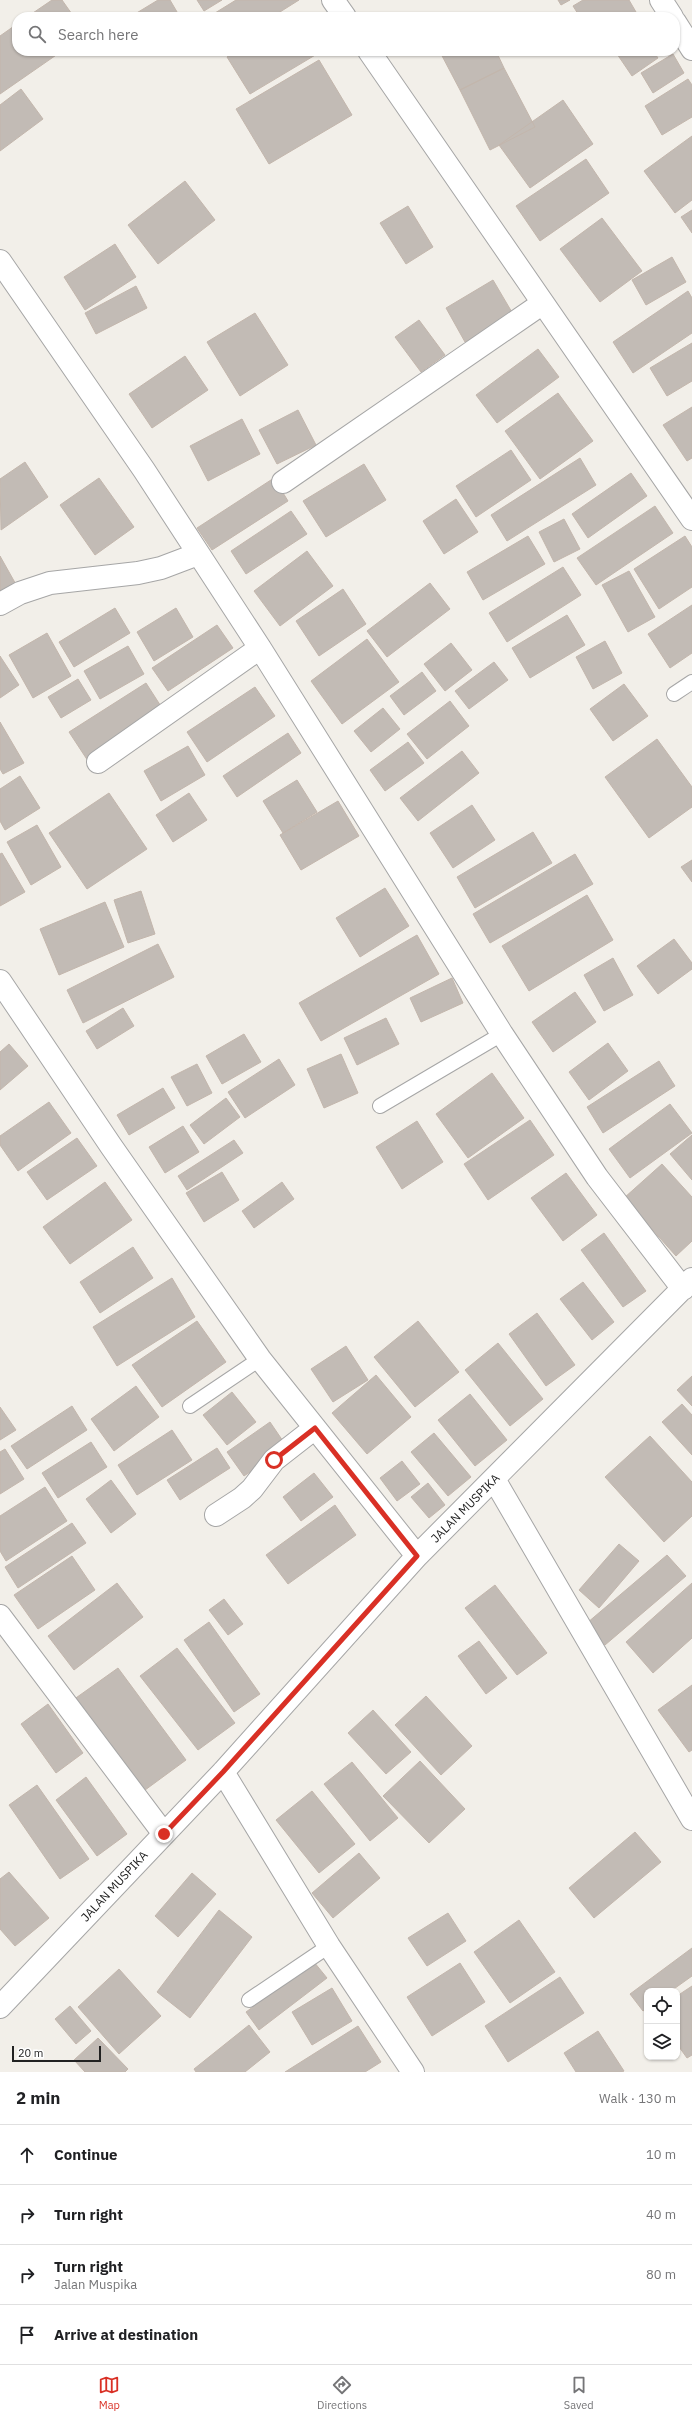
<!DOCTYPE html>
<html lang="en">
<head>
<meta charset="utf-8">
<style>
	:root { --surface:#fff; --page:#f6f6f6; --text:#202124; --muted:#757577; --line:#e0e0e0; --accent:#d93025 }
	body { margin:0; font-family:"IBM Plex Sans",sans-serif; background:var(--page); color:var(--text) }
	.controls { position:absolute; right:12px; bottom:12px; display:grid; overflow:hidden; border-radius:8px; box-shadow:0 1px 3px #0004 }
	.controls button { width:36px; height:36px; display:grid; place-items:center; padding:0; border:0; border-bottom:1px solid var(--line); background:var(--surface); color:var(--text); font:20px sans-serif }
	.scale { position:absolute; left:12px; bottom:10px; width:89px; box-sizing:border-box; padding-left:4px; border:2px solid #222; border-top:0; font-size:11px; line-height:14px; white-space:nowrap; color:#222; -webkit-text-stroke:3px #fff; paint-order:stroke }
	.stop { position:absolute; width:12px; height:12px; margin:-9px; border:3px solid #d93025; border-radius:50%; background:#fff }
	.stop.end { background:#d93025; border-color:#fff; box-shadow:0 1px 4px #0008 }
	.list { margin:0; padding:0; list-style:none }
	h2 { display:flex; justify-content:space-between; align-items:center; height:52px; margin:0; padding:0 16px; font-size:17px }
	h2 small { font-size:13px; font-weight:400; color:var(--muted) }
	.list li { display:grid; grid-template-columns:26px 1fr auto; gap:12px; align-items:center; box-sizing:border-box; height:60px; padding:0 16px; border-top:1px solid var(--line) }
	.list b { display:block; font-size:15px; white-space:nowrap }
	.list p { margin:0; font-size:13px; white-space:nowrap; color:var(--muted) }
	.list em { font-size:13px; font-style:normal; color:var(--muted) }
	.icon { flex:none; width:22px; height:22px; fill:none; stroke:currentColor; stroke-width:2; stroke-linecap:round; stroke-linejoin:round }
	.map { position:relative; flex:none; width:692px; height:2072px; overflow:hidden }
	.search { position:absolute; background:var(--surface); box-shadow:0 1px 3px #0004; left:12px; right:12px; top:12px; height:44px; display:flex; align-items:center; gap:10px; box-sizing:border-box; padding:0 14px; border-radius:16px; color:var(--muted); font-size:15px }
	.sheet { height:292px; background:var(--surface) }
	nav { display:flex; justify-content:space-around; align-items:center; box-sizing:border-box; height:56px; border-top:1px solid var(--line); background:var(--surface); font-size:11px; color:var(--muted) }
	nav a { display:grid; justify-items:center; gap:2px }
	nav .on { color:var(--accent) }
	.map>svg:first-child { display:block }
</style>
</head>
<body>
<div class="map">
<svg width="692" height="2072" viewBox="0 0 692 2072">
	<rect width="100%" height="100%" fill="#f2efe9"/>
	<path fill="#c2bbb5" stroke="#c3b6ac" d="M52,0H62L74,17H27Z
		M158,0H170L180,17H130Z
		M197,0H222L204,11Z
		M236,0H299L272,17H217L215,13Z
		M558,0H570L561,5Z
		M583,0H629L636,12L627,17H580L573,6Z
		M17,24V51H62L0,94V36Z
		M237,51H322L250,94L227,57Z
		M443,51H496L504,68L460,90L440,52Z
		M615,51H653L658,58L632,76Z
		M673,54L684,73L653,93L641,73Z
		M319,60L352,115L269,164L236,109Z
		M504,68L535,127L490,150L460,90Z
		M688,79L692,85V117L662,135L645,106Z
		M21,89L43,119L0,151V105Z
		M563,100L593,144L530,188L499,145Z
		M692,136V200L675,213L644,171Z
		M586,159L609,193L540,241L516,206Z
		M185,181L215,220L158,264L128,225Z
		M408,206L433,247L406,264L380,223Z
		M692,210V233L681,217Z
		M602,218L642,271L600,302L560,249Z
		M115,244L136,277L85,310L64,277Z
		M672,257L686,282L646,305L632,280Z
		M493,280L513,314L465,342L446,308Z
		M136,286L147,308L96,334L85,313Z
		M688,291L692,298V333L633,373L613,342Z
		M255,313L288,365L240,396L207,342Z
		M419,320L445,355L421,372L395,337Z
		M692,343V381L667,396L650,368Z
		M538,349L559,377L497,423L476,395Z
		M185,356L208,390L152,428L129,394Z
		M558,393L593,441L540,479L505,431Z
		M692,407V458L687,461L663,425Z
		M298,410L316,445L277,464L259,430Z
		M242,419L260,454L208,481L190,446Z
		M511,450L531,480L476,517L456,486Z
		M580,458L596,485L507,541L491,515Z
		M25,462L48,497L1,530L0,479Z
		M364,464L386,500L326,537L303,501Z
		M631,473L647,496L588,538L572,514Z
		M99,478L134,527L95,555L60,505Z
		M274,478L288,501L212,550L197,528Z
		M456,499L478,532L444,554L423,521Z
		M655,506L673,533L596,585L577,558Z
		M291,511L307,534L246,574L231,551Z
		M564,519L580,549L554,562L539,532Z
		M528,536L545,564L483,600L467,572Z
		M685,536L692,547V587L659,609L634,569Z
		M307,551L333,586L280,626L254,591Z
		M0,556L18,588L0,599Z
		M563,567L581,595L507,642L489,613Z
		M629,571L655,617L628,632L602,585Z
		M430,583L450,609L387,657L367,631Z
		M343,589L366,624L319,656L296,621Z
		M692,605V653L670,668L648,634Z
		M115,608L130,633L74,667L59,642Z
		M176,608L193,637L154,661L137,632Z
		M567,615L585,645L530,678L512,648Z
		M217,625L233,648L168,691L152,668Z
		M47,633L71,676L33,698L9,655Z
		M367,639L399,682L342,724L311,681Z
		M605,641L622,673L593,689L576,657Z
		M451,643L472,670L445,691L424,664Z
		M128,646L144,674L100,699L84,671Z
		M0,656L19,685L0,698Z
		M494,662L508,680L469,709L455,691Z
		M422,672L436,691L404,715L390,696Z
		M78,679L91,700L61,718L48,697Z
		M146,683L164,711L88,761L69,732Z
		M624,684L648,716L613,741L590,709Z
		M255,687L275,716L207,762L187,732Z
		M450,701L469,726L427,759L407,734Z
		M383,708L400,729L371,752L354,731Z
		M0,722L24,763L3,774L0,769Z
		M288,733L301,753L237,797L223,776Z
		M657,739L692,787V807L649,838L605,777Z
		M408,742L424,763L385,791L370,770Z
		M188,746L205,775L161,801L144,771Z
		M462,751L479,773L418,821L400,798Z
		M20,776L40,808L5,830L0,821V789Z
		M297,780L317,812L283,833L263,801Z
		M109,793L147,849L87,889L49,833Z
		M189,793L207,820L173,842L156,815Z
		M338,801L359,836L301,870L280,835Z
		M472,805L495,840L453,868L430,833Z
		M37,825L61,867L31,885L7,842Z
		M533,832L552,863L475,908L457,877Z
		M2,853L25,892L0,906V854Z
		M575,854L593,884L490,943L473,914Z
		M692,860V882L681,867Z
		M385,888L409,926L360,957L336,918Z
		M141,891L155,934L128,943L114,900Z
		M587,895L613,940L529,991L502,946Z
		M105,902L124,947L59,975L40,929Z
		M417,935L439,974L321,1041L299,1003Z
		M674,939L692,963V969L658,994L637,966Z
		M158,944L174,977L83,1023L67,990Z
		M613,958L633,995L604,1011L584,975Z
		M452,978L463,1003L421,1022L410,998Z
		M575,992L596,1022L553,1052L532,1022Z
		M123,1008L134,1026L97,1049L86,1031Z
		M386,1018L399,1044L357,1065L344,1038Z
		M244,1034L261,1062L222,1084L206,1056Z
		M608,1043L628,1071L589,1100L569,1072Z
		M9,1044L28,1066L0,1090V1052Z
		M341,1054L358,1093L324,1108L307,1069Z
		M279,1059L295,1085L245,1118L228,1092Z
		M659,1061L675,1086L603,1133L587,1107Z
		M197,1064L212,1093L187,1106L171,1077Z
		M492,1073L524,1118L468,1158L436,1114Z
		M163,1088L175,1108L129,1135L117,1115Z
		M226,1098L240,1117L204,1144L190,1125Z
		M49,1102L71,1133L18,1171L0,1145V1136Z
		M670,1104L692,1133L630,1178L609,1149Z
		M530,1120L554,1155L488,1200L464,1164Z
		M417,1121L443,1162L402,1189L376,1147Z
		M183,1126L199,1152L165,1173L149,1147Z
		M692,1135V1180L670,1154Z
		M77,1138L97,1166L47,1200L27,1172Z
		M234,1140L243,1153L187,1190L178,1176Z
		M662,1164L692,1197V1241L676,1256L624,1198Z
		M222,1172L239,1200L204,1222L186,1193Z
		M566,1173L597,1215L563,1241L531,1198Z
		M105,1182L132,1220L70,1264L43,1227Z
		M282,1182L294,1199L254,1228L242,1211Z
		M604,1233L646,1291L623,1307L581,1250Z
		M133,1247L153,1278L100,1313L80,1282Z
		M172,1278L195,1317L117,1366L93,1327Z
		M583,1282L614,1322L592,1340L560,1299Z
		M537,1313L575,1365L546,1386L509,1334Z
		M197,1321L226,1362L162,1407L132,1365Z
		M418,1321L459,1372L415,1407L374,1357Z
		M498,1343L543,1399L510,1426L465,1370Z
		M346,1346L368,1380L333,1402L311,1369Z
		M376,1375L411,1417L367,1454L332,1413Z
		M692,1376V1406L677,1390Z
		M136,1386L159,1417L114,1451L91,1419Z
		M232,1392L256,1422L227,1445L203,1415Z
		M470,1394L507,1440L475,1466L438,1420Z
		M682,1404L692,1415V1455L662,1422Z
		M72,1406L87,1430L27,1469L11,1446Z
		M0,1407L16,1430L0,1440Z
		M270,1422L287,1447L244,1476L227,1452Z
		M172,1430L192,1460L137,1495L118,1465Z
		M434,1433L471,1477L448,1496L411,1452Z
		M650,1436L692,1482V1516L664,1542L605,1477Z
		M91,1442L107,1467L58,1498L42,1473Z
		M217,1448L230,1468L180,1500L167,1480Z
		M5,1449L24,1479L0,1494V1452Z
		M402,1461L420,1484L397,1501L380,1478Z
		M314,1473L333,1497L301,1521L283,1497Z
		M111,1480L136,1514L111,1533L86,1499Z
		M428,1483L445,1505L429,1518L411,1497Z
		M45,1487L67,1521L6,1561L0,1551V1516Z
		M335,1505L356,1535L288,1584L266,1555Z
		M72,1523L86,1543L18,1588L5,1567Z
		M619,1544L639,1561L599,1608L579,1590Z
		M667,1555L686,1576L605,1645L587,1623Z
		M72,1556L95,1590L38,1629L14,1595Z
		M117,1583L143,1617L74,1670L48,1636Z
		M692,1583V1638L653,1673L626,1642Z
		M495,1585L547,1653L517,1675L465,1608Z
		M224,1599L243,1624L228,1635L209,1610Z
		M209,1622L260,1694L234,1712L184,1640Z
		M479,1641L507,1678L486,1694L458,1656Z
		M177,1648L235,1723L198,1750L140,1676Z
		M118,1668L186,1760L141,1793L73,1700Z
		M692,1685V1750L689,1752L658,1710Z
		M426,1696L472,1746L441,1775L395,1725Z
		M48,1704L83,1753L56,1773L21,1724Z
		M373,1710L411,1752L386,1774L348,1733Z
		M420,1761L465,1809L429,1843L383,1796Z
		M352,1762L398,1818L370,1841L324,1784Z
		M86,1777L127,1834L97,1856L56,1800Z
		M37,1785L89,1859L60,1879L9,1805Z
		M312,1791L355,1844L319,1873L276,1820Z
		M635,1832L661,1862L594,1918L569,1888Z
		M359,1853L380,1878L333,1918L312,1893Z
		M9,1872L49,1918L15,1946L0,1929V1879Z
		M192,1873L216,1894L178,1937L155,1916Z
		M219,1910L252,1937L190,2018L157,1992Z
		M448,1913L466,1941L427,1966L408,1938Z
		M519,1920L555,1972L510,2003L474,1952Z
		M692,1948V1976L671,1991H647V2008L643,2011L630,1994Z
		M314,1962L327,1978L259,2030L246,2012Z
		M460,1963L485,2002L432,2036L407,1997Z
		M119,1969L161,2016L119,2054L78,2007Z
		M560,1977L584,2013L508,2062L485,2026Z
		M692,1986V2055L687,2058L677,2044V1996Z
		M332,1988L352,2021L312,2045L292,2012Z
		M70,2006L91,2031L76,2044L55,2019Z
		M249,2025L270,2052L245,2072H196L194,2069Z
		M358,2026L381,2062L365,2072H285Z
		M598,2031L624,2071L622,2072H576L564,2053Z
		M98,2038L128,2069L125,2072H85L74,2060Z"/>
	<g fill="none" stroke-linecap="round" stroke-linejoin="round">
		<g stroke="#a6a6a6" stroke-width="16">
			<path id="service" d="M674,694L692,682
				M380,1106L502,1034
				M190,1406L260,1359
				M249,2000L329,1946"/>
		</g>
		<g stroke="#a6a6a6" stroke-width="24">
			<path id="minor" d="M333,0L345,17
				M661,0L672,17
				M675,22L692,49
				M369,51L692,519
				M0,261L144,470L260,648L502,1034L597,1177L683,1289
				M283,482L543,303
				M0,604L20,593L50,583L138,573L161,568L198,554
				M98,762L260,648
				M0,981L111,1146L260,1359L417,1556
				M494,1479L692,1819
				M216,1515L242,1498L252,1489L274,1460L315,1428
				M0,1616L164,1834
				M223,1772L329,1946L413,2072
				M0,2007L223,1772L417,1556L692,1279"/>
		</g>
		<use href="#service" stroke="#fff" stroke-width="14"/>
		<use href="#minor" stroke="#fff" stroke-width="22"/>
	</g>
	<g fill="none" stroke-linecap="round" stroke-linejoin="round">
		<path stroke="#d93025" stroke-width="5" d="M164,1834L223,1772L417,1556L315,1428L274,1460"/>
	</g>
	<g text-anchor="middle" dominant-baseline="central" stroke-width="3.5" stroke-linejoin="round" paint-order="stroke">
		<g font-size="12" fill="#222" stroke="#fff">
			<text transform="translate(465 1508) rotate(-45)">JALAN MUSPIKA</text>
			<text transform="translate(114 1886) rotate(-47)">JALAN MUSPIKA</text>
		</g>
	</g>
</svg>
<div class="controls">
<button><svg class="icon" aria-label="locate" viewBox="0 0 24 24"><circle cx="12" cy="12" r="6"/><path d="M12 2v4M12 18v4M2 12h4M18 12h4"/></svg></button>
<button><svg class="icon" aria-label="layers" viewBox="0 0 24 24"><path d="M12 4l9 5-9 5-9-5zM3 14l9 5 9-5"/></svg></button>
</div>
<div class="scale">20 m</div>
<div class="stop" style="left:274px;top:1460px"></div>
<div class="stop end" style="left:164px;top:1834px"></div>
<div class="search"><svg class="icon" aria-label="search" viewBox="0 0 24 24"><circle cx="10" cy="10" r="6"/><path d="M15 15l6 6"/></svg>Search here</div>
</div>
<section class="sheet">
<h2>2 min<small>Walk · 130 m</small></h2>
<ul class="list">
<li><svg class="icon" aria-label="ahead" viewBox="0 0 24 24"><path d="M12 20V5M6 11l6-6 6 6"/></svg><div><b>Continue</b></div><em>10 m</em></li>
<li><svg class="icon" aria-label="right" viewBox="0 0 24 24"><path d="M7 20v-9h11M14 6l5 5-5 5"/></svg><div><b>Turn right</b></div><em>40 m</em></li>
<li><svg class="icon" aria-label="right" viewBox="0 0 24 24"><path d="M7 20v-9h11M14 6l5 5-5 5"/></svg><div><b>Turn right</b><p>Jalan Muspika</p></div><em>80 m</em></li>
<li><svg class="icon" aria-label="arrive" viewBox="0 0 24 24"><path d="M6 21V4h12l-3 4 3 4H6"/></svg><div><b>Arrive at destination</b></div></li>
</ul>
</section>
<nav>
<a class="on"><svg class="icon" aria-label="map" viewBox="0 0 24 24"><path d="M3 6l6-2 6 2 6-2v14l-6 2-6-2-6 2zM9 4v14M15 6v14"/></svg>Map</a>
<a><svg class="icon" aria-label="directions" viewBox="0 0 24 24"><path d="M12 3l9 9-9 9-9-9zM9 14v-3h6M13 9l2 2-2 2"/></svg>Directions</a>
<a><svg class="icon" aria-label="saved" viewBox="0 0 24 24"><path d="M7 4h10v16l-5-4-5 4z"/></svg>Saved</a>
</nav>
</body>
</html>
